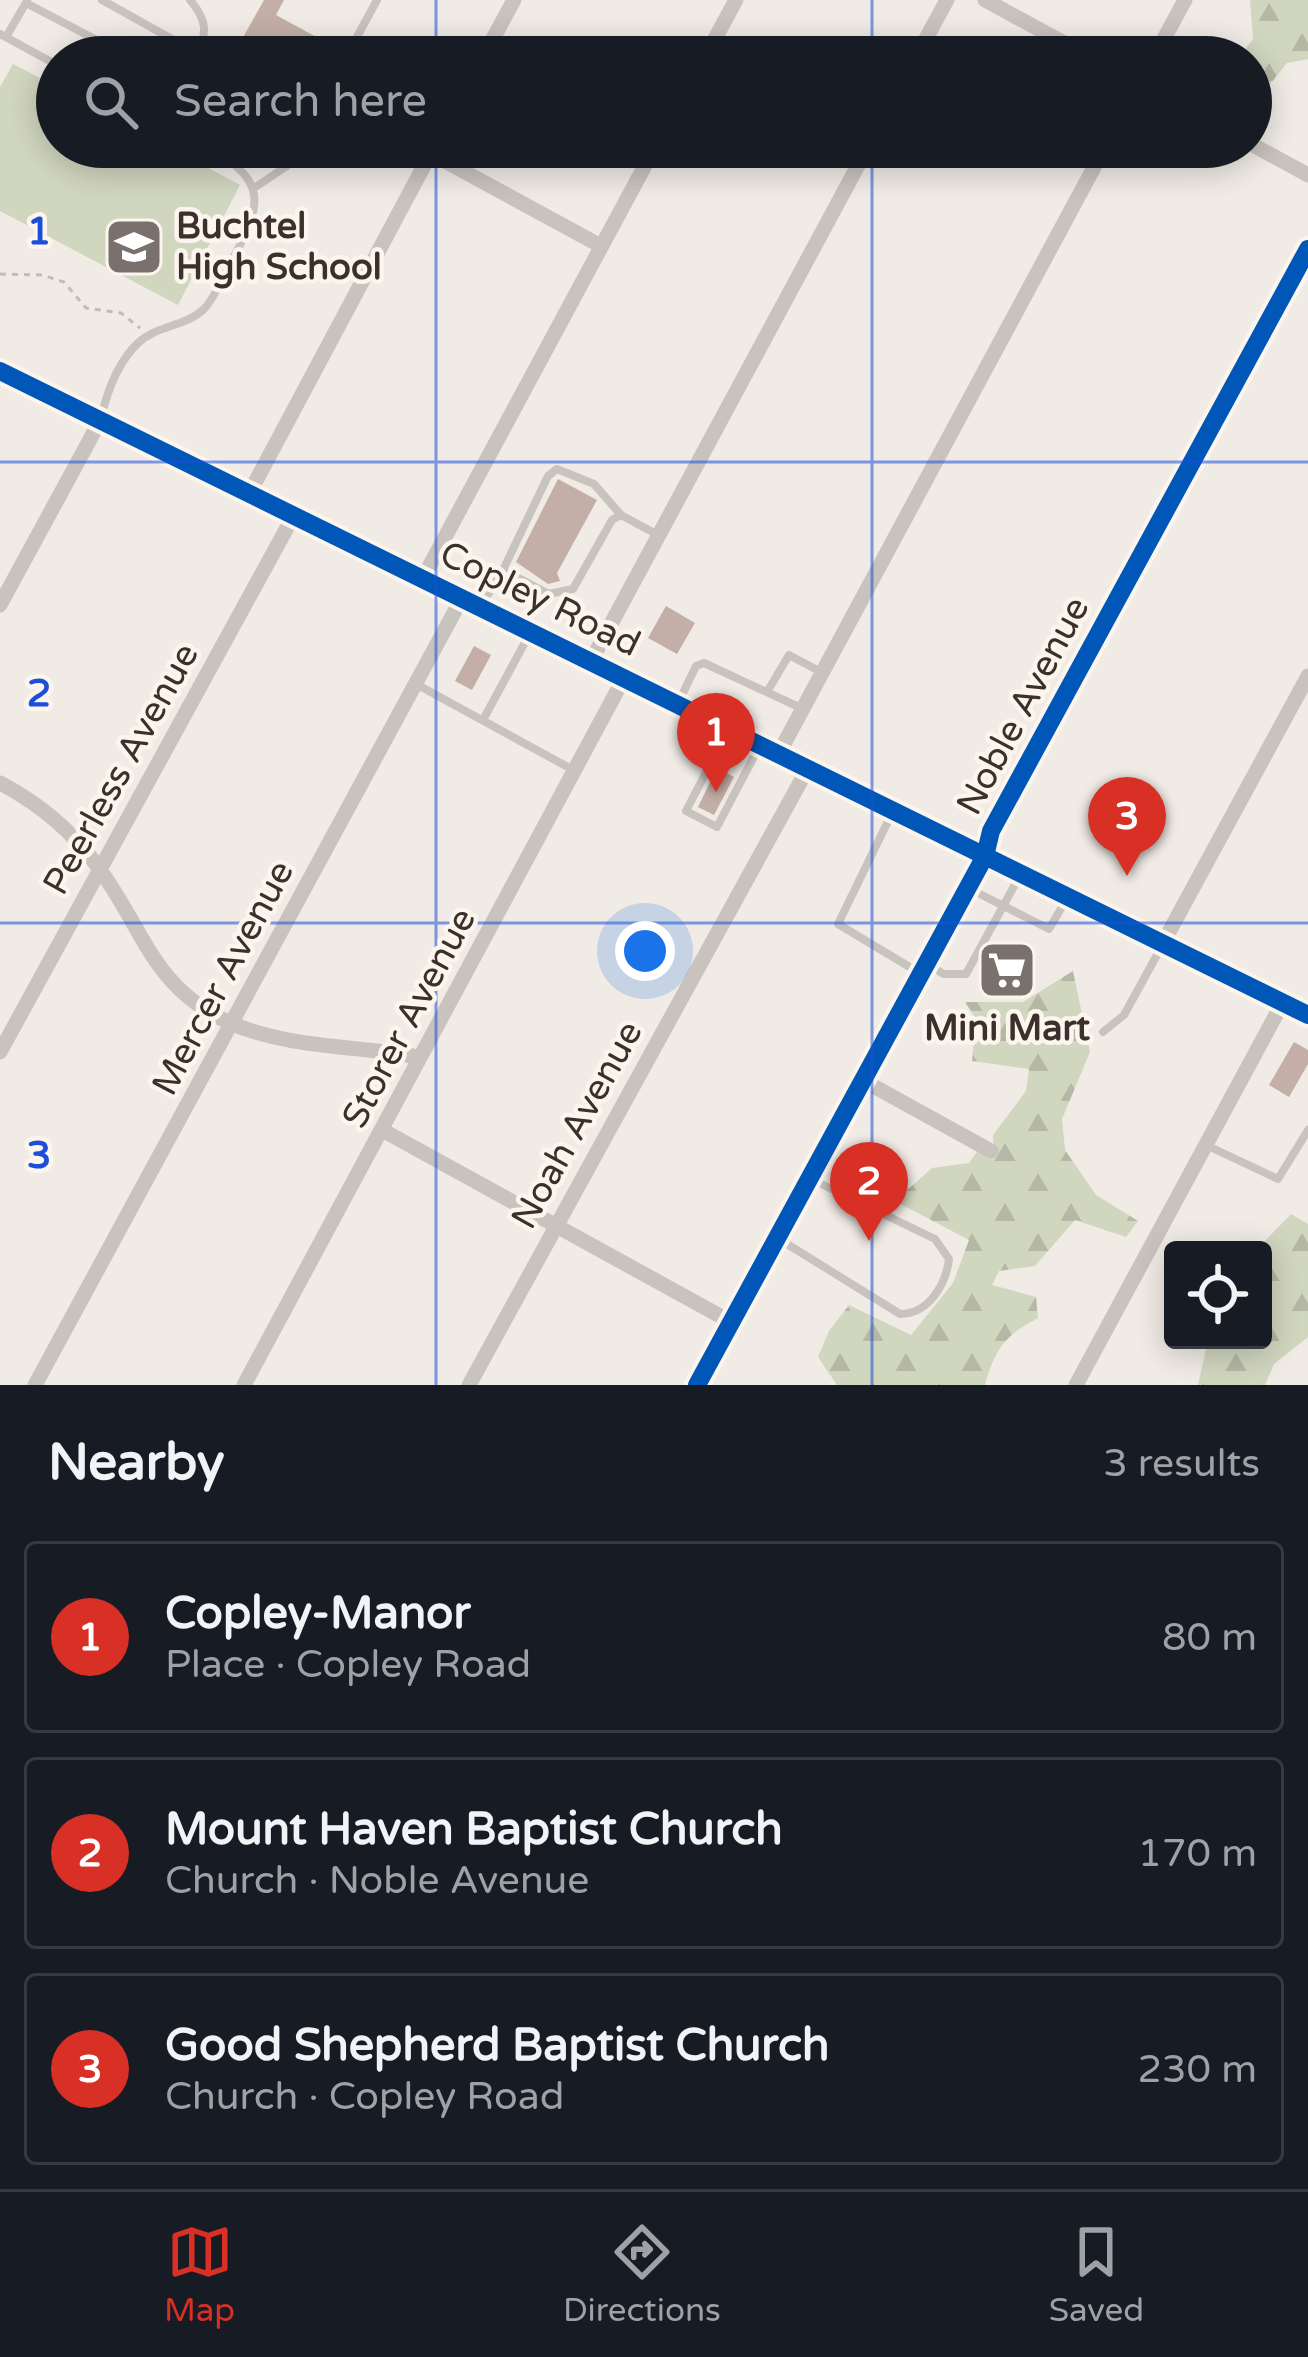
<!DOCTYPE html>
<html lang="en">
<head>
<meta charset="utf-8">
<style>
	:root { --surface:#171b24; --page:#242831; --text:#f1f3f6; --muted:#9ea1a6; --line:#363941; --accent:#d93025 }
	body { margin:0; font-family:"Varela Round",sans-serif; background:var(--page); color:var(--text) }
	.controls { position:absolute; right:36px; bottom:36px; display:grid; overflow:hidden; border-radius:12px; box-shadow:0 6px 30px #0003 }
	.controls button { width:108px; height:108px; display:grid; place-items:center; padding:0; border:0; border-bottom:3px solid var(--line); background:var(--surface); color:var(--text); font:60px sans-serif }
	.you { position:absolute; left:645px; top:951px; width:42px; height:42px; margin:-30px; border:9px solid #fff; border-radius:50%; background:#1a73e8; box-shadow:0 0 0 18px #1a73e833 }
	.badge { display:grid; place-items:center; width:78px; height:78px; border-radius:50%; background:var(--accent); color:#fff; font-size:39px; font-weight:700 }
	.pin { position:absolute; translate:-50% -99px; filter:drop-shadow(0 3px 6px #0008) }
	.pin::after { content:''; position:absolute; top:63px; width:42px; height:36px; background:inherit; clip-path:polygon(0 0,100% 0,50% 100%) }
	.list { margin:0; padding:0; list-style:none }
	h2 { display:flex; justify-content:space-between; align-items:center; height:156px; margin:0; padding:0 48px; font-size:51px }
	h2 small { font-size:39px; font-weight:400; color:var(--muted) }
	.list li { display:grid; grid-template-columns:78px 1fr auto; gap:36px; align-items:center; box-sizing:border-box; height:192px; margin:0 24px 24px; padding:0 24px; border:3px solid var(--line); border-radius:12px }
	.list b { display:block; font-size:45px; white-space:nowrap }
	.list p { margin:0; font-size:39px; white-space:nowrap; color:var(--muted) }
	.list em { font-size:39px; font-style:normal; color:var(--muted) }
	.icon { flex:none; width:66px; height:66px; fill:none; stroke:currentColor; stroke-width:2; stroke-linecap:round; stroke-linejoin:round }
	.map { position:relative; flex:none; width:1308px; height:1385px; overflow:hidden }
	.search { position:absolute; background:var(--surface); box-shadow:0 6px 30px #0003; left:36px; right:36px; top:36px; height:132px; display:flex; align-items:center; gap:30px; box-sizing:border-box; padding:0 42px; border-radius:66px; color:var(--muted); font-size:45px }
	.sheet { height:804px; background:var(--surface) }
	nav { display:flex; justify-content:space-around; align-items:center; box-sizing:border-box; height:168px; border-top:3px solid var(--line); background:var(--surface); font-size:33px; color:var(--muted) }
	nav a { display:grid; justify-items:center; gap:6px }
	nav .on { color:var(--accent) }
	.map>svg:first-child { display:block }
</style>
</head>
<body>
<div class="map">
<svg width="1308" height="1385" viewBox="0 0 1308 1385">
	<defs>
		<pattern id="forest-firs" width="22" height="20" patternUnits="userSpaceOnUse" patternTransform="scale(3)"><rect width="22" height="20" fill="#d1d6bf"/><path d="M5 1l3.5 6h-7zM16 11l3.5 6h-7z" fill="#b4b8a4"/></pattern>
	</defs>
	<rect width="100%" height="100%" fill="#f0ebe5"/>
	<path fill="#d1d6bf" d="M13,64L57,87V147H169L240,185L178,305L0,211V87Z"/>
	<path fill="url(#forest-firs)" d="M1250,0H1308V59L1287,63L1251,108V57H1239L1253,39Z
		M1073,971L1090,1052L1062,1119L1065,1150L1096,1195L1138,1221L1126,1237L1075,1220L1035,1266L999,1271L992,1285L1036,1297L1038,1318C1005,1335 995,1349 985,1385H837L818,1357L829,1331L849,1305L911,1335L953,1283L969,1240L895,1201L932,1168L969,1163L977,1152L994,1159L993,1135L1026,1091L1029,1069L972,1061L976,1019L965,1002H1023Z
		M1291,1214L1308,1224V1337L1274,1364L1265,1385H1198L1208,1340H1263V1250H1256Z"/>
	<path fill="#c3afa7" d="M264,0H284L276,15L340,50L338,57H232Z
		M558,479L597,500L557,573L560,581L548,584L516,562Z
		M666,606L695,623L677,654L648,638Z
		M474,646L491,655L472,690L455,681Z
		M717,768L734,777L714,815L698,807Z
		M1294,1042L1308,1050V1064L1289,1097L1269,1085Z"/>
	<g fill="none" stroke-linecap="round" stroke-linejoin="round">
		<path stroke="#c2bbb6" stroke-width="3" stroke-dasharray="6 6" stroke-linecap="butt" d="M0,274L42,275L64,282L86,308L121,313L140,328"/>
		<path stroke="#c9c3be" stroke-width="8" d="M102,0L197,53
			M190,0C207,20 208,33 196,56
			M26,3L129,57
			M0,34L57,65
			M6,37L27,1
			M346,57L377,0
			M254,188L287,166L298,147
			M101,418C107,392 118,362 138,343C157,325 185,327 204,309C216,296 224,275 232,260C263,204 268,180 207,147
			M503,570L548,476L557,469L594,484L621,515
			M481,606L503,570L549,594L573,589L612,520L621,515L658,535
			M416,684L575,771
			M767,692L789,655L821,672
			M680,699L696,666L704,663L801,708
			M483,720L530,633
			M728,730L686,811L717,827L758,749
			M893,811L838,924L923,975
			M970,889L1049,929L1066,900
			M928,965L944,974H966L1018,879
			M1103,1032L1124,1015L1163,944
			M1208,1146L1278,1179L1308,1130
			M779,1239L900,1314C929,1314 946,1284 949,1259L935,1239L811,1179"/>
		<path stroke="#c9c3be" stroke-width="15" d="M985,0L1090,57
			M483,57L514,0
			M705,57L736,0
			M916,57L947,0
			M1154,57L1185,0
			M1251,144L1308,175
			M430,153L601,246
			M250,492L434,147
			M423,578L655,147
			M0,605L100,421
			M591,661L868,147
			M779,753L1105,147
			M0,783C38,803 73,832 98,867C145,930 152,990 235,1025C295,1049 356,1045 418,1057
			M1163,943L1308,676
			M0,1052L294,515
			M866,1082L991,1151
			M384,1131L731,1322
			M35,1385L462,598
			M244,1385L624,678
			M469,1385L808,768
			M697,1385L985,856L991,831L1308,249
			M1076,1385L1283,1002"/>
		<path stroke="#bab3ae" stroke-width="21" d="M0,371L1308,1015"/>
		<g stroke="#fbf5ee" stroke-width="26">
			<path id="cycleway" d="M0,371L1308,1015
				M697,1385L985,856L991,831L1308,249"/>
		</g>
		<use href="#cycleway" stroke="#0057b8" stroke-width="18"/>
	</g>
	<path fill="none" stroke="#1d4ed8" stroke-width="3" stroke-opacity="0.55" d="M436,0V57M872,0V57M436,147V1385M872,147V1385M0,462H1308M0,923H1308"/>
	<defs>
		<g id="school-square" transform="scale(3)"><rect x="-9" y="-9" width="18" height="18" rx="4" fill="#7a716c" stroke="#fbf5ee"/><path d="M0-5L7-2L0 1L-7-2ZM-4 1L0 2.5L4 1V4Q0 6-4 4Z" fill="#fff"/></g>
		<g id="supermarket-square" transform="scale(3)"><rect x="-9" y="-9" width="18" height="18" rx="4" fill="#7a716c" stroke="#fbf5ee"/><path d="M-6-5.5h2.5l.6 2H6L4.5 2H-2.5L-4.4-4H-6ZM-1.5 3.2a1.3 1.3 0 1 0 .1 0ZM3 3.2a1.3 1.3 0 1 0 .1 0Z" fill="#fff"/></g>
	</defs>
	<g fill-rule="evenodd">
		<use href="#school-square" x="134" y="247"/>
		<use href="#supermarket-square" x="1007" y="970"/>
	</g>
	<g text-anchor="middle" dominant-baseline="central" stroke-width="9" stroke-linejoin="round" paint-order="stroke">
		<g font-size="36" font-weight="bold" fill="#3b302b" stroke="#fbf5ee" text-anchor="start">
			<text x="176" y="226">Buchtel<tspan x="176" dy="41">High School</tspan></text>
			<text x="1007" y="1028" text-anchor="middle">Mini Mart</text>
		</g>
		<g font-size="36" fill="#3b302b" stroke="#fbf5ee">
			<text transform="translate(540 599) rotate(26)">Copley Road</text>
			<text transform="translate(1023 706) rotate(-62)">Noble Avenue</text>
			<text transform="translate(121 769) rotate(-61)">Peerless Avenue</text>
			<text transform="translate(223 978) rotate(-62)">Mercer Avenue</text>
			<text transform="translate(409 1018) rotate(-62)">Storer Avenue</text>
			<text transform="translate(577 1125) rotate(-61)">Noah Avenue</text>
		</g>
	</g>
	<g font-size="39" text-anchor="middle" font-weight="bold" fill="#1d4ed8" stroke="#fbf5ee" stroke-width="9" stroke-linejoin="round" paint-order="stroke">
		<text x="39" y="244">1</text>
		<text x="39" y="706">2</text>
		<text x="39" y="1168">3</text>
	</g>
</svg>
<div class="controls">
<button><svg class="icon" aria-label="locate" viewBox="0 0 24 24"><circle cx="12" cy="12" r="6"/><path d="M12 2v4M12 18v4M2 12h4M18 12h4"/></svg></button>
</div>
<div class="you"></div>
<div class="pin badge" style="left:716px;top:792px">1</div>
<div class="pin badge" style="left:869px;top:1241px">2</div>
<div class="pin badge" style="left:1127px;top:876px">3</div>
<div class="search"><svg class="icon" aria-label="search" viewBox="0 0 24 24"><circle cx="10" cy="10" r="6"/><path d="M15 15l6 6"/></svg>Search here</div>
</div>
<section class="sheet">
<h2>Nearby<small>3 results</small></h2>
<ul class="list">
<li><span class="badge">1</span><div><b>Copley-Manor</b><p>Place · Copley Road</p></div><em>80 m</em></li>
<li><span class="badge">2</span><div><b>Mount Haven Baptist Church</b><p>Church · Noble Avenue</p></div><em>170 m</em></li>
<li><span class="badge">3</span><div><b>Good Shepherd Baptist Church</b><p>Church · Copley Road</p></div><em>230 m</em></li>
</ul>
</section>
<nav>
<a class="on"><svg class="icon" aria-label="map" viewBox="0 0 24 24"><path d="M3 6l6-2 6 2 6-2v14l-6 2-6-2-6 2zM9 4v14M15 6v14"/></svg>Map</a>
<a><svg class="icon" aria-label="directions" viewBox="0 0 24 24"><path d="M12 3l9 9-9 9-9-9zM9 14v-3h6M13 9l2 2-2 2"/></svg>Directions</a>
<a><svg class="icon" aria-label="saved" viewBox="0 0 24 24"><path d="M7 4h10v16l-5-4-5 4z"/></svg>Saved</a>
</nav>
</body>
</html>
